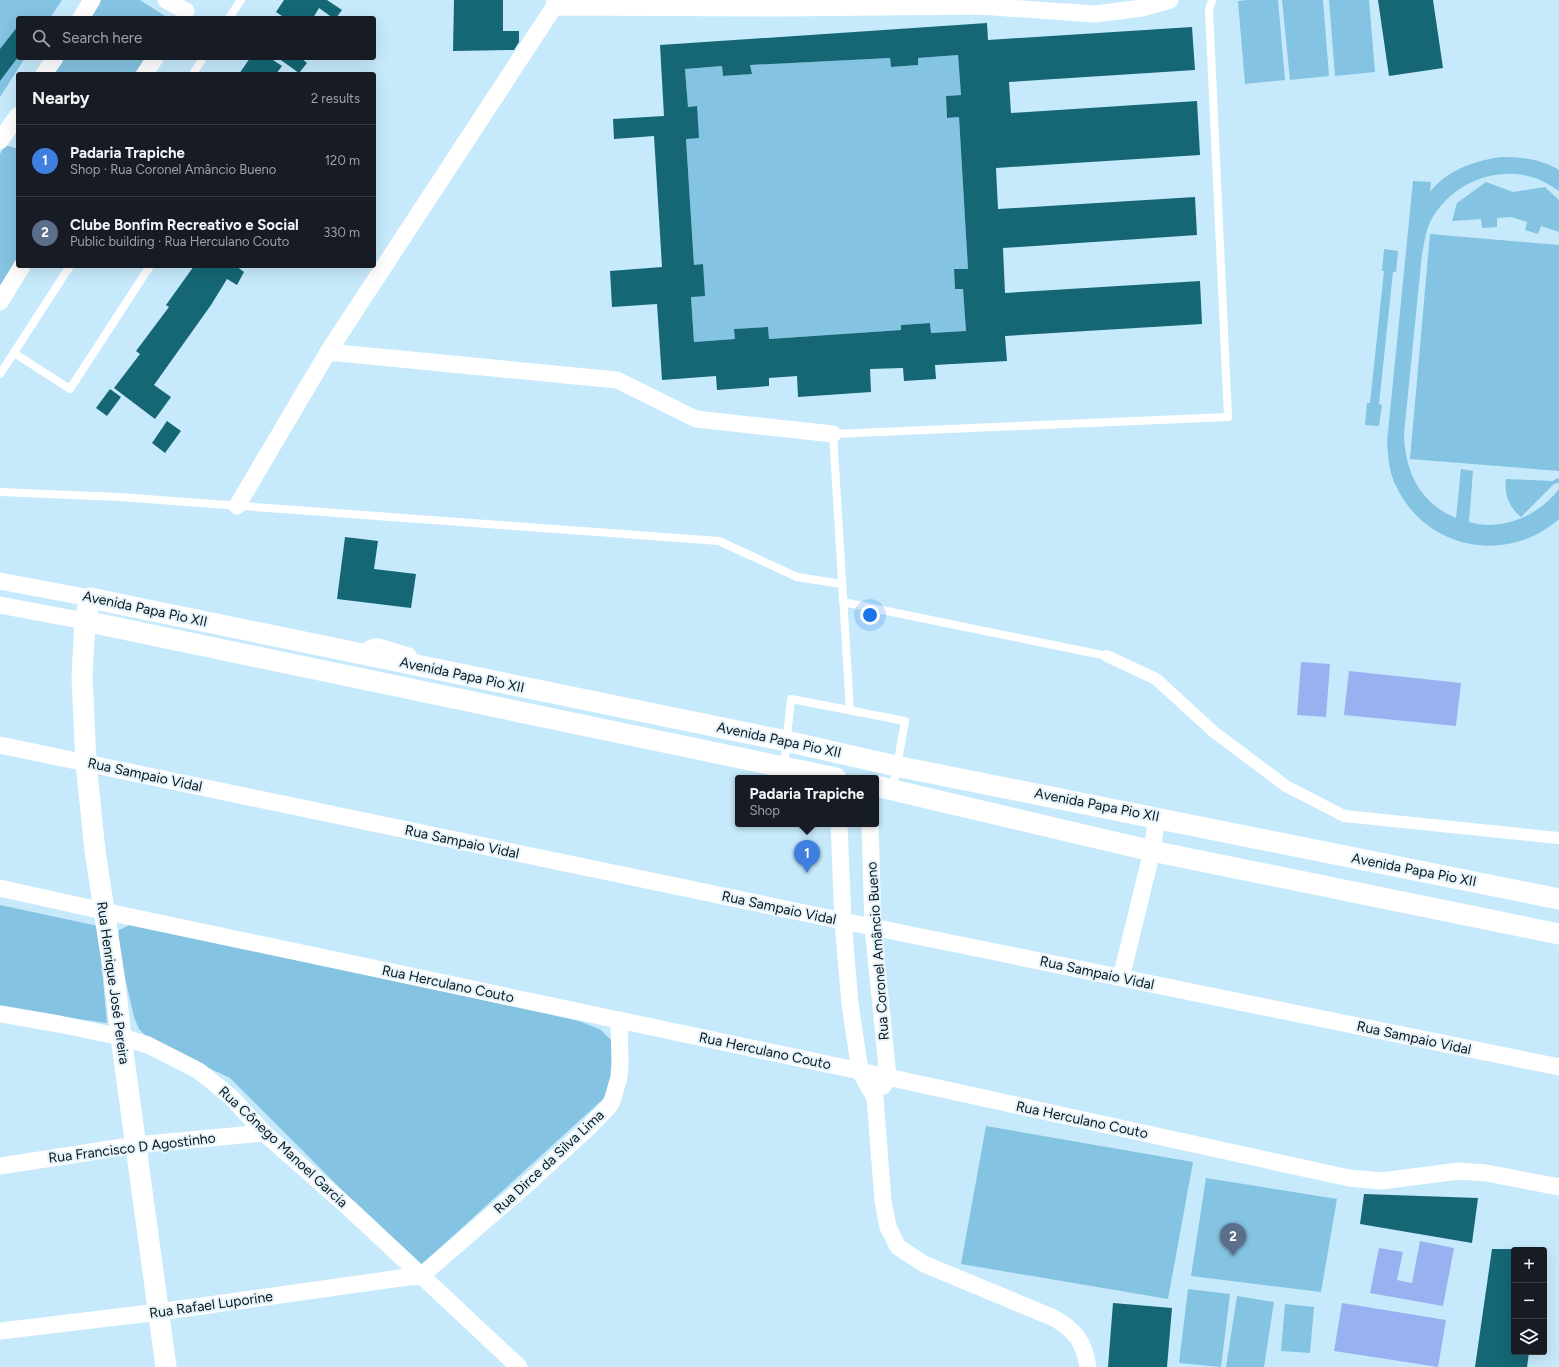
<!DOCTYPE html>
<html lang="en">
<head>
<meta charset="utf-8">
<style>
	:root { --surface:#171b24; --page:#20242c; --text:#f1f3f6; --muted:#9ea1a6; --line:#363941; --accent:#498829 }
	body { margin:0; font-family:Figtree,sans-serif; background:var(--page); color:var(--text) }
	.controls { position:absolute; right:12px; bottom:12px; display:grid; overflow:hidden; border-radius:4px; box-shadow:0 4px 16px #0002 }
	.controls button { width:36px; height:36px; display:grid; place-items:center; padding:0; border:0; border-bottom:1px solid var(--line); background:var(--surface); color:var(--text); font:20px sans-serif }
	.you { position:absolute; left:870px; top:615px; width:14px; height:14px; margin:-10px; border:3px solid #fff; border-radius:50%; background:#1a73e8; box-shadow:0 0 0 6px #1a73e833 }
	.badge { display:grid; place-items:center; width:26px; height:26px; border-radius:50%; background:var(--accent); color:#fff; font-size:13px; font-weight:700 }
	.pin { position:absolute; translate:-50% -33px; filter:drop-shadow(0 1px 2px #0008) }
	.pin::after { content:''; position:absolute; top:21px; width:14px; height:12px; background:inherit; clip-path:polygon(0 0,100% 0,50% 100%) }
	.popup { position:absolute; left:735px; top:775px; width:144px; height:52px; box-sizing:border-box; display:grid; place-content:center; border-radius:4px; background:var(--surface); filter:drop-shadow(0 1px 3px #0005); font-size:13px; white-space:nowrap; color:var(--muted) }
	.popup b { font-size:15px; color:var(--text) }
	.popup::after { content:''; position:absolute; left:50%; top:100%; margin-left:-8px; border:8px solid transparent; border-top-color:var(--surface) }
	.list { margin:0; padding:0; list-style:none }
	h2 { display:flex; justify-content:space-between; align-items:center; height:52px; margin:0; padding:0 16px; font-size:17px }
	h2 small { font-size:13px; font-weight:400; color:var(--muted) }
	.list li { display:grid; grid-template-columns:26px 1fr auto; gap:12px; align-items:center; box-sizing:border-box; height:72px; padding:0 16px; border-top:1px solid var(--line) }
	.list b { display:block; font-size:15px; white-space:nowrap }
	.list p { margin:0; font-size:13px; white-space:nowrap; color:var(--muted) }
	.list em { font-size:13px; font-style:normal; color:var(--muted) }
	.icon { flex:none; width:22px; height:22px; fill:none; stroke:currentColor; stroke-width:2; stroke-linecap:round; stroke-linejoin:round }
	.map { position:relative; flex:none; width:1559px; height:1367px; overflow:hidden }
	.search { position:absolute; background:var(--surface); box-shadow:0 4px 16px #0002; left:16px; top:16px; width:360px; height:44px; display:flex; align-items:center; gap:10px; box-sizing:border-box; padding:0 14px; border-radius:4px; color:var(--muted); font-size:15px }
	.panel { position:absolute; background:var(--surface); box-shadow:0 4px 16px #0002; left:16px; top:72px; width:360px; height:196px; border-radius:4px }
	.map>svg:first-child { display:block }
</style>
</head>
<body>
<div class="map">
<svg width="1559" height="1367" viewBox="0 0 1559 1367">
	<rect width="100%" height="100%" fill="#c6eafc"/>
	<path fill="#84c3e1" d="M0,0H62L50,18H18V58H25L0,97Z
		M101,0H140L168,18H89Z
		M1248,0H1278L1285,80L1245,84L1238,1Z
		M1282,0H1323L1329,76L1290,80Z
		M1329,0H1369L1375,72L1335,76Z
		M958,55L961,95L946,96L947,118L959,117L968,269L954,270L955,289H963L966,331L931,333L930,323L901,325V330L769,339L768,327L735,329V339L694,342L691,297L694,265L686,139L696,106L688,107L685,69L722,66L723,76L751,74L750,65L890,58L891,67L918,65V58Z
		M62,58H145L134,74H52Z
		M5,145L18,149V259L0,288V154Z
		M1501,157C1521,157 1541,159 1559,170V191C1551,186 1544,181 1535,178C1494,164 1445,186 1428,227C1425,236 1424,245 1422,254L1404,434C1405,472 1420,503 1456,518L1461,469L1473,471L1469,522C1502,532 1538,516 1559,489V519C1507,565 1426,550 1396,486C1389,472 1388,457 1387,442L1413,181L1431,182L1430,192C1447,170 1474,161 1501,157Z
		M1486,182L1513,192L1545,187L1559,200V232L1541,226L1538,234L1525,230L1527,222L1511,217L1497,218V227L1482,228L1481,219L1452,221L1457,203Z
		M1430,234L1559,245V471L1410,459Z
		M1384,249L1398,251L1396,272H1393L1379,404L1382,405L1379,426L1365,425L1367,403H1370L1384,271H1382Z
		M1557,478L1559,479V483L1554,484L1521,517C1509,507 1504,495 1506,479L1553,481Z
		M0,905L98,926L107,1023L0,1008Z
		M132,924L579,1021L601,1030L612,1041L613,1090L419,1267L230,1078L150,1040L139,1029L134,1017L117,943L119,930Z
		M986,1126L1193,1162L1168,1299L961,1264Z
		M1206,1178L1337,1199L1321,1292L1191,1276Z
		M1188,1289L1230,1294L1221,1367L1179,1363Z
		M1237,1296L1274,1302L1264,1367H1226Z
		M1285,1304L1314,1307L1310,1353L1281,1351Z"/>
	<path fill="#99b1f1" d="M1301,662L1330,664L1326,717L1297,715Z
		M1349,671L1461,683L1456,726L1344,715Z
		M1420,1241L1454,1248L1443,1306L1370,1293L1379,1248L1403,1252L1397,1280L1412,1283Z
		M1342,1303L1446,1320L1438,1367L1334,1351Z"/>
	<path fill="#156775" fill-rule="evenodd" d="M284,0H327L342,10L336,18H333L319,8L313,18H285L276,12Z
		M454,0H503V31H519V42L514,50L453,51Z
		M1378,0H1433L1443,68L1389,76Z
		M987,23L988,40L1192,27L1195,70L1009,82L1011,113L1197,101L1200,155L996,168L998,209L1195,197L1197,235L1003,248L1005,293L1200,281L1202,324L1005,336L1007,361L935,365L936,379L904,381L903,368L870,369L871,392L798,397L797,376L769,378V386L717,390L716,376L662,380L657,304L612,307L610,271L662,267L654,136L614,139L613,119L664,116L660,45ZM958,55L961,95L946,96L947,118L959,117L968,269H954L955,289H963L966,331L931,333L930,323L901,325V330L769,339L768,327L734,329L735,339L694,342L691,297L705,296L703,264L694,265L686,139L699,138L697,106L688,107L685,69L722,66L723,76L752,74L750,65L890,58L891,67L918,65V58Z
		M18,26V57L0,81V49Z
		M250,58H270L282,66L276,74H239Z
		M278,58H301L307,63L299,73Z
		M194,266H236L244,272L237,285L227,279L211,305L154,385L171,397L155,419L114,388L140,354L136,351L169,307L166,305Z
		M110,389L121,397L107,416L96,408Z
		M167,421L181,431L165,453L152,443Z
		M345,537L378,541L374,569L416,574L411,608L337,599Z
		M1364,1194L1478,1198L1472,1243L1360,1224Z
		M1492,1249H1514V1352H1529L1527,1367H1475Z
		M1113,1303L1172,1308L1167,1367H1108Z"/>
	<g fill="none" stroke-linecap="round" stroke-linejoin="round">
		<path stroke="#fff" stroke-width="8" d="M229,18L241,0
			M193,74L203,58
			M14,353L70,389L150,266
			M0,374L70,266
			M0,492L119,497L719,541L797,577L842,584
			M843,602L1107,656
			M361,650L369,644L378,642L411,652L417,663
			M850,710L833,434L1228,417L1209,10L1212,0
			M784,766L791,699L905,721L893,789"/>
		<path stroke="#fff" stroke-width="12" d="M1107,656L1156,679L1214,732L1286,786L1344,816L1559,838"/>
		<path stroke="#fff" stroke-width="17" d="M166,0L186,11
			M555,0L554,7L783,8L979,6L1095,14L1142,8L1170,0
			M81,18L92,0
			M44,74L55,58
			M145,74L155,58
			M0,141L18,115
			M0,302L22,266
			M328,352L617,380L696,419L833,434
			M237,506L328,352L554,7
			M0,581L90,598
			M0,605L85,621
			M0,745L843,921L1559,1067
			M839,824L843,921L850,1004L860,1071L875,1098L883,1201L888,1227L898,1247L924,1264L1054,1318C1076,1331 1084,1342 1088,1367
			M870,824L873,927L888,1077L883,1086
			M0,888L103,911L860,1071L1349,1178L1381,1181L1459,1171L1486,1173L1559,1187
			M1121,978L1152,851L1157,817
			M0,1014L59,1024L121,1037L148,1045L199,1071L231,1097L264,1133L349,1208L519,1367
			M0,1166L136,1145L264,1133
			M0,1331L159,1312L422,1275L525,1186L588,1128L610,1105L613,1098L619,1077L620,1063L619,1021"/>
		<path stroke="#fff" stroke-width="21" d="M85,621L836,778
			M876,786L1152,851L1559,934
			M166,1367L121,1037L114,975L95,851L86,763L82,677L85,621L90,598L786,741L896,766L1559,899"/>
	</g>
	<g text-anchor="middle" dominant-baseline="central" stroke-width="4" stroke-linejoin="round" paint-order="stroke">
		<g font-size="14" fill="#09161c" stroke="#e5f3fa">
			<text transform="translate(145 609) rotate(12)">Avenida Papa Pio XII</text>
			<text transform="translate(462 675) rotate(12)">Avenida Papa Pio XII</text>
			<text transform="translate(779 740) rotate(12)">Avenida Papa Pio XII</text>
			<text transform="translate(145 775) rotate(12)">Rua Sampaio Vidal</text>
			<text transform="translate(1097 805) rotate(11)">Avenida Papa Pio XII</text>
			<text transform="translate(462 842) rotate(12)">Rua Sampaio Vidal</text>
			<text transform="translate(1414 870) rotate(11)">Avenida Papa Pio XII</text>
			<text transform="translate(779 908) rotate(12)">Rua Sampaio Vidal</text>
			<text transform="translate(878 951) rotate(-94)">Rua Coronel Amâncio Bueno</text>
			<text transform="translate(1097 973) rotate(12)">Rua Sampaio Vidal</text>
			<text transform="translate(113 983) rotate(82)">Rua Henrique José Pereira</text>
			<text transform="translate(448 984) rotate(12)">Rua Herculano Couto</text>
			<text transform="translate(1414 1038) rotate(12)">Rua Sampaio Vidal</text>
			<text transform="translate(765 1051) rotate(12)">Rua Herculano Couto</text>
			<text transform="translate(1082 1120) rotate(12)">Rua Herculano Couto</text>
			<text transform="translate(283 1147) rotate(43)">Rua Cônego Manoel Garcia</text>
			<text transform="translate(132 1148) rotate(-7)">Rua Francisco D Agostinho</text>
			<text transform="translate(549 1162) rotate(-43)">Rua Dirce da Silva Lima</text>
			<text transform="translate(211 1305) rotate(-8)">Rua Rafael Luporine</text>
		</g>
	</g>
</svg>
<div class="controls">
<button>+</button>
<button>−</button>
<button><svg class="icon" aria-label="layers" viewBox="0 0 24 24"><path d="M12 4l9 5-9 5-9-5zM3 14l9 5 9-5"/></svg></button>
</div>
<div class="you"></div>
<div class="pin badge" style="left:807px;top:873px;background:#3f7fe0">1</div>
<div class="popup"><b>Padaria Trapiche</b>Shop</div>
<div class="pin badge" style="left:1233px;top:1256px;background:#5c6f8a">2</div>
<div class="search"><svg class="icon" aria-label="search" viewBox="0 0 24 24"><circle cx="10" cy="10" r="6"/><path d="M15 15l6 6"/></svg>Search here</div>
<section class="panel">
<h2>Nearby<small>2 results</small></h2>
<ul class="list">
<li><span class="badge" style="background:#3f7fe0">1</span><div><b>Padaria Trapiche</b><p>Shop · Rua Coronel Amâncio Bueno</p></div><em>120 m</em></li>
<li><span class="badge" style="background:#5c6f8a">2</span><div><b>Clube Bonfim Recreativo e Social</b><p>Public building · Rua Herculano Couto</p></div><em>330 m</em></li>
</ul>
</section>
</div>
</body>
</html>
